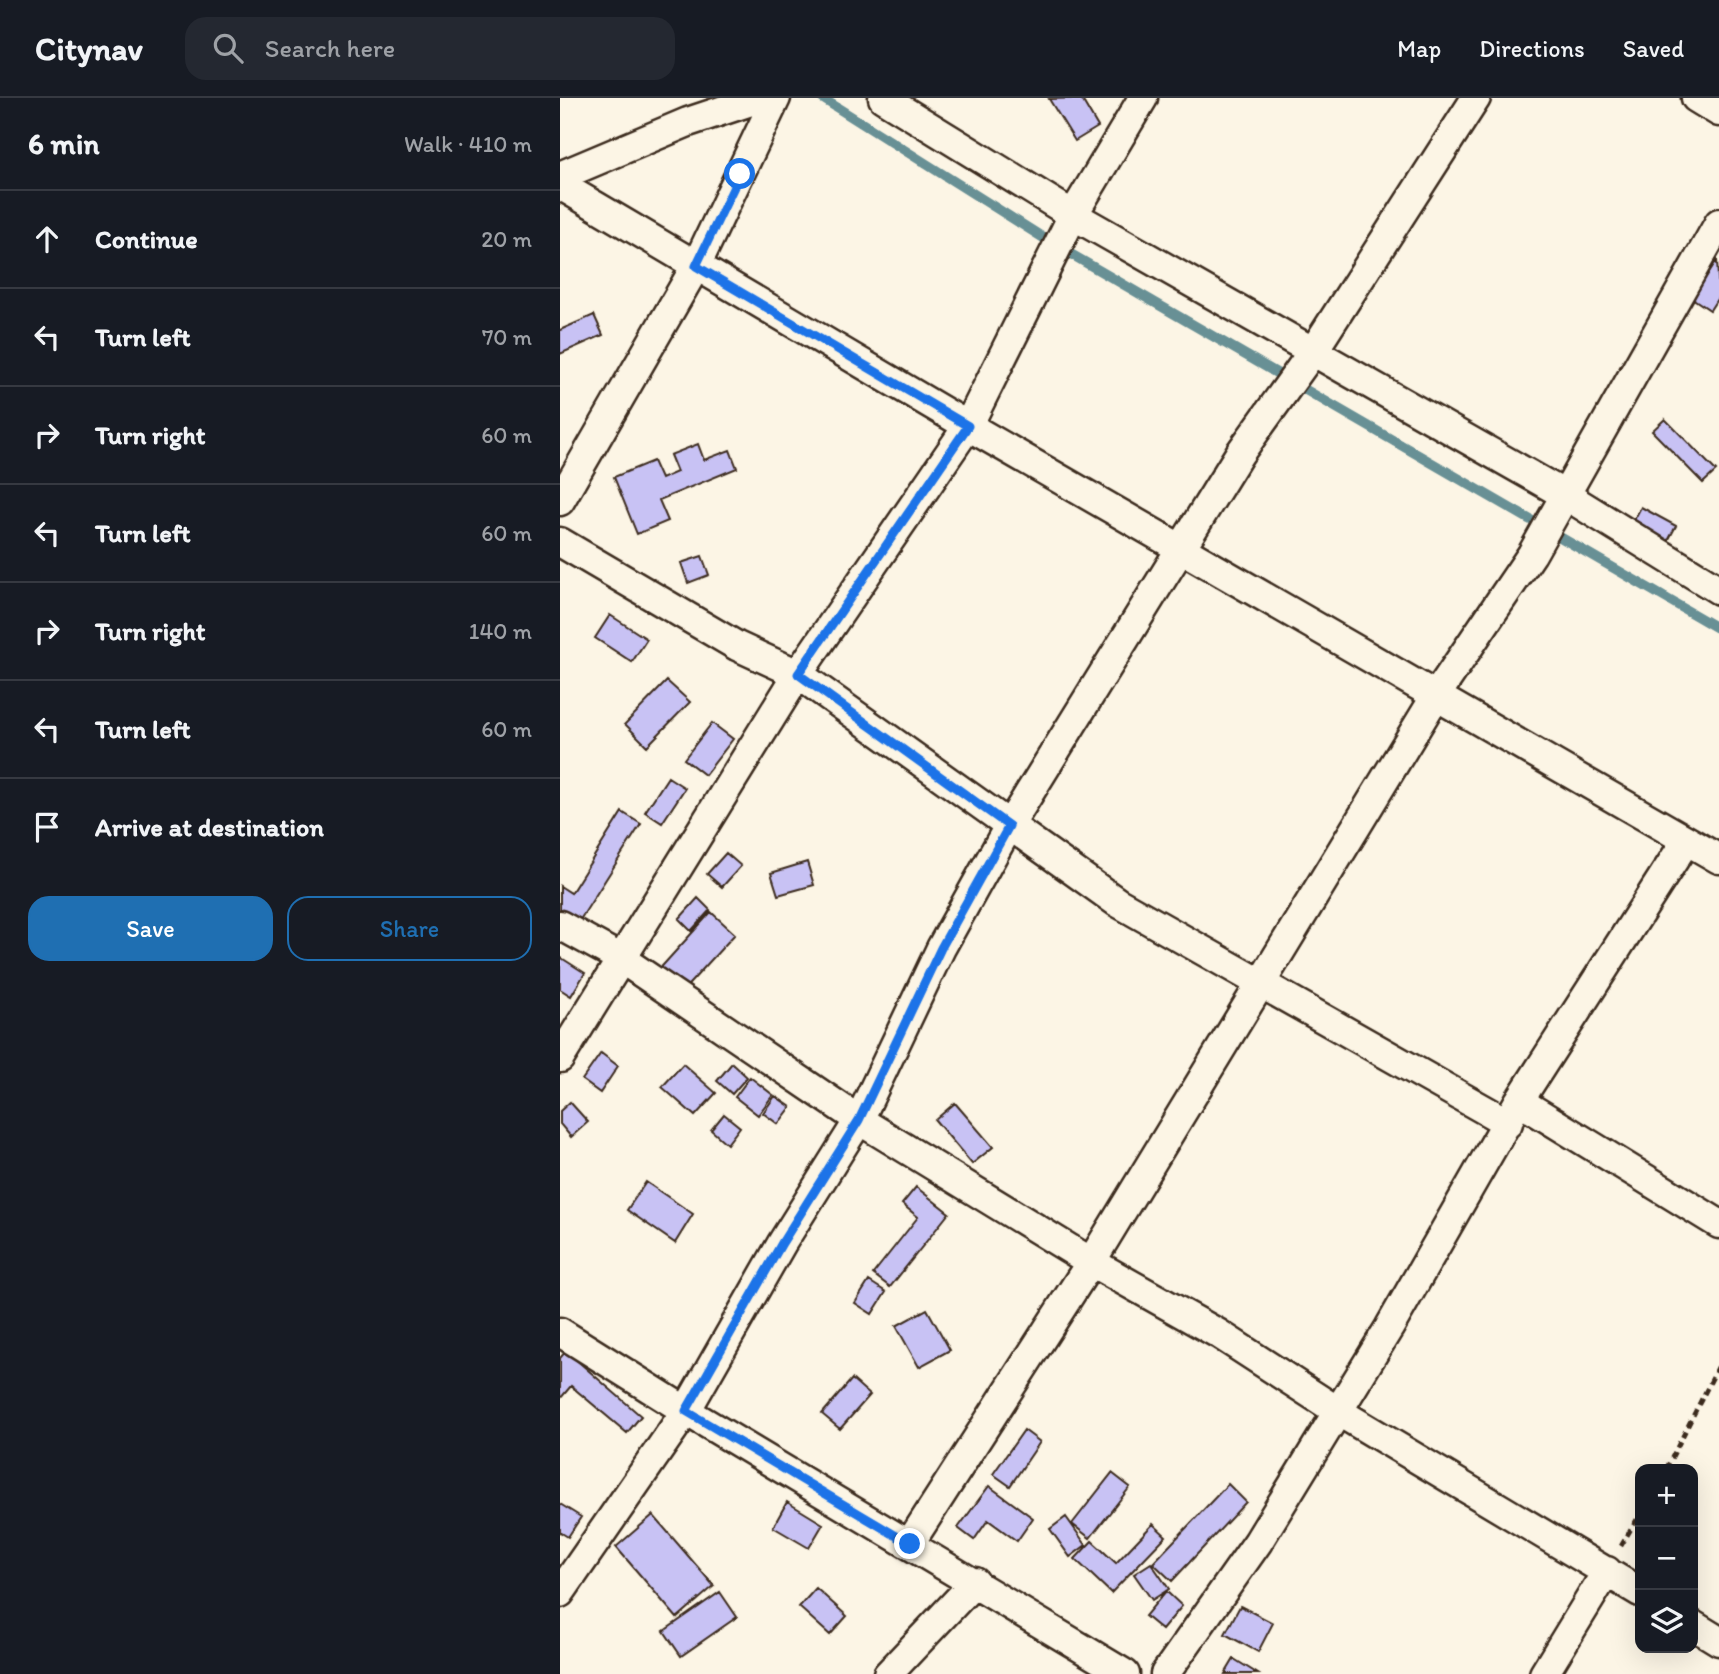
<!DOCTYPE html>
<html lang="en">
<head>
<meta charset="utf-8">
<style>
	:root { --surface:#171b24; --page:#242831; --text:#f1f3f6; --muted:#9ea1a6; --line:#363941; --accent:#1f6fb2 }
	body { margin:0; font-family:Itim,sans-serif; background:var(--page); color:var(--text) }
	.controls { position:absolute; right:21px; bottom:21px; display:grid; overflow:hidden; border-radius:14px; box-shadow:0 7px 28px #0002 }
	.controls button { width:63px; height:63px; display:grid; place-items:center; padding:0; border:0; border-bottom:2px solid var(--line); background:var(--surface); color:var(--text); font:35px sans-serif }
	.stop { position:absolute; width:21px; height:21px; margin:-16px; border:5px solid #1a73e8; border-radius:50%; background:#fff }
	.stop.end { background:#1a73e8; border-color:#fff; box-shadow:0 2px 7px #0008 }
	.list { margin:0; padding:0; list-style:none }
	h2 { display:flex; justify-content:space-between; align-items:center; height:91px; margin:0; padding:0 28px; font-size:30px }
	h2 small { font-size:23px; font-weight:400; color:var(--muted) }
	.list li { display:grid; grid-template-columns:46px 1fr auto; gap:21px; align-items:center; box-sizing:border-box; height:98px; padding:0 28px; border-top:2px solid var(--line) }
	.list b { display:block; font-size:26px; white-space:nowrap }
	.list em { font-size:23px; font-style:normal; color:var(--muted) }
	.actions { display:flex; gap:14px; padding:21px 28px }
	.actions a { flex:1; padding:16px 0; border:2px solid var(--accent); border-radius:21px; text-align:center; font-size:24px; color:var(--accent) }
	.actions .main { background:var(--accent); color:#fff }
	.icon { flex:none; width:38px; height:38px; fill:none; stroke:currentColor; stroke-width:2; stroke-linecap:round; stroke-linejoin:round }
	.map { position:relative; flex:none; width:1159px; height:1576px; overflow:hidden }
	header { display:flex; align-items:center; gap:42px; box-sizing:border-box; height:98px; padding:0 35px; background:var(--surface); border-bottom:2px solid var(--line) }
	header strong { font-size:33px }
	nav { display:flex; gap:38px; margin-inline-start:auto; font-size:24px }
	.search { width:490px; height:63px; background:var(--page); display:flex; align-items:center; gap:18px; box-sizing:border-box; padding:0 24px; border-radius:21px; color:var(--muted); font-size:26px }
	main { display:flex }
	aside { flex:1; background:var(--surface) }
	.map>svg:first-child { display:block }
</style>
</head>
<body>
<header>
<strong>Citynav</strong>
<div class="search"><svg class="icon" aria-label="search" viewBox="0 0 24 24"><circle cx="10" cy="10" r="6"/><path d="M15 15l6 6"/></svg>Search here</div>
<nav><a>Map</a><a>Directions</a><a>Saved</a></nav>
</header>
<main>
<aside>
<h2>6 min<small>Walk · 410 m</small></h2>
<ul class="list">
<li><svg class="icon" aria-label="ahead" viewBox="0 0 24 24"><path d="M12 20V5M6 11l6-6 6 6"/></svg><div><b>Continue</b></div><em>20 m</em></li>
<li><svg class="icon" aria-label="left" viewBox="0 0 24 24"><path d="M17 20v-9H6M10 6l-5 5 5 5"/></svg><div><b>Turn left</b></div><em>70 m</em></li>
<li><svg class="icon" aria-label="right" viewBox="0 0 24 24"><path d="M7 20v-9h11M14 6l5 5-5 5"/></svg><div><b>Turn right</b></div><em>60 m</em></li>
<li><svg class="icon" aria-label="left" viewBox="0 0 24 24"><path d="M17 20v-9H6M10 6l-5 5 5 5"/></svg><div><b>Turn left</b></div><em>60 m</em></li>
<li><svg class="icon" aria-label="right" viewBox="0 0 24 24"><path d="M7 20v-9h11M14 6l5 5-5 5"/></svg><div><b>Turn right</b></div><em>140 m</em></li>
<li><svg class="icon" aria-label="left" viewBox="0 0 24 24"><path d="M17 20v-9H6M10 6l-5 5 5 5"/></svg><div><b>Turn left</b></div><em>60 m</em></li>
<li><svg class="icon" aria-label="arrive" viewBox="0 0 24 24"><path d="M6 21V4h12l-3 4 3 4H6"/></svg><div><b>Arrive at destination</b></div></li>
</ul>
<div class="actions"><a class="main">Save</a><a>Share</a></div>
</aside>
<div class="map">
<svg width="1159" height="1576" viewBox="0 0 1159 1576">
	<rect width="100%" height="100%" fill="#fcf5e5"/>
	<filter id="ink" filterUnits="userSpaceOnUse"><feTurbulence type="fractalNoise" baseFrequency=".0143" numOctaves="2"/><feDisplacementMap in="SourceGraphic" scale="14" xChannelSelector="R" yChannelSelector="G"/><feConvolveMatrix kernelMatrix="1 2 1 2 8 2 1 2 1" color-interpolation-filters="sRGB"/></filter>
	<g filter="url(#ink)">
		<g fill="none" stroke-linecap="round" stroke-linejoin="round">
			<path stroke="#689095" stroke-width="10" d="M262,0L490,144L1159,531"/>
		</g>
		<path fill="#c8c2f4" stroke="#3b2a1e" stroke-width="2" d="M521,0L538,29L515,43L489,1Z
			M1157,162L1159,198L1150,212L1132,200Z
			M34,217L43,237L0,256V232Z
			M1105,321L1156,373L1143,385L1092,333Z
			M138,346L144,362L170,352L177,370L99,402L108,423L77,436L54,379L93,363L101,381L117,374L110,357Z
			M1081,409L1116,428L1108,443L1073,424Z
			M142,458L149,477L128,485L121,465Z
			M50,517L87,541L72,564L35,540Z
			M107,583L130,604L87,648L65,626Z
			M152,625L173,641L145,677L124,661Z
			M108,679L125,690L102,725L85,714Z
			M62,714L81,726L18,825L0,814V788L11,795Z
			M166,755L181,768L162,789L147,776Z
			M247,764L254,787L218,797L211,775Z
			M138,800L150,812L131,833L119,821Z
			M151,814L175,836L119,897L95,876Z
			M0,859L25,875L11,898L0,891Z
			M41,955L58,968L40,995L22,982Z
			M172,965L187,979L172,996L157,983Z
			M123,966L156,995L135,1018L102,989Z
			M190,979L213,997L198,1017L175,999Z
			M215,998L231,1009L218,1026L203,1015Z
			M10,1004L28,1024L11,1039L0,1026V1013Z
			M395,1005L433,1049L412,1066L375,1022Z
			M164,1016L180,1029L167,1046L151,1032Z
			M86,1084L133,1116L115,1145L67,1112Z
			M356,1089L389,1115L330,1189L313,1176L358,1119L342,1106Z
			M309,1183L326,1194L312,1216L295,1205Z
			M367,1211L390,1252L359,1269L336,1228Z
			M6,1253L81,1318L67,1335L11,1288L0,1301V1260Z
			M292,1281L310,1297L280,1331L262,1316Z
			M464,1332L480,1344L450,1388L433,1376Z
			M552,1375L570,1389L530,1440L512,1426Z
			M668,1386L686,1404L612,1483L593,1465Z
			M429,1388L473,1420L457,1443L428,1422L414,1442L398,1430Z
			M227,1404L263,1426L249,1450L213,1429Z
			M0,1406L21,1419L8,1439L0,1434Z
			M93,1417L154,1488L117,1520L56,1449Z
			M506,1419L526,1447L510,1459L490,1431Z
			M593,1426L606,1438L551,1495L515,1461L532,1443L556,1465Z
			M591,1465L609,1491L592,1502L574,1476Z
			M256,1490L287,1518L270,1537L239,1509Z
			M606,1493L622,1508L602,1532L585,1518Z
			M160,1494L177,1519L121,1558L104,1533Z
			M680,1508L713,1525L698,1554L665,1536Z
			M674,1561L698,1576H665Z"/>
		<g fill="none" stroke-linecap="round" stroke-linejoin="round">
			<g stroke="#3b2a1e" stroke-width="33">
				<path id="minor" d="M323,0L513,117L1007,398L1159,492
					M1136,0L1159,14
					M0,78L128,24L200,0
					M0,87L408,328L1159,761
					M0,403L136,168L216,0
					M0,444L177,548L238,576L557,804L948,1025
					M0,827L60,860L299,1022L531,1164L659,1236L779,1314L1080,1494
					M0,960L238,576L408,328L513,117L583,0
					M959,1003L1159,1126
					M0,1234L126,1313L565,1576
					M350,1445L531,1164L877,596L972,456L1159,125
					M0,1495L126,1313L222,1145L299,1022L381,850L449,728L680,355L754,252L916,0
					M1133,1527L1159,1543
					M328,1576L415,1484
					M605,1576L698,1444L829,1230L959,1003L1126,743
					M984,1576L1047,1473"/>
			</g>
			<path stroke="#3b2a1e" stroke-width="4.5" stroke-dasharray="7 5" stroke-linecap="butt" d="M1106,1371L1159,1267
				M1061,1448L1080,1416"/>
			<use href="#minor" stroke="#fcf5e5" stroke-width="28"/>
		</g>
	</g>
	<g fill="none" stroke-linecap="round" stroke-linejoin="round" filter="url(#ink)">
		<path stroke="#1a73e8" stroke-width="9" d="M180,76L136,168L408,328L238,576L449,728L381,850L299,1022L222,1145L126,1313L350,1446"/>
	</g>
</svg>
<div class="controls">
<button>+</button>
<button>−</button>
<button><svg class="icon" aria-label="layers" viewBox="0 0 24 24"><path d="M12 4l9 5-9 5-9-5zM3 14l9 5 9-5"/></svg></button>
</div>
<div class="stop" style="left:180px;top:76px"></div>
<div class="stop end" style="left:350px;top:1446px"></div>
</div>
</main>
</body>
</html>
